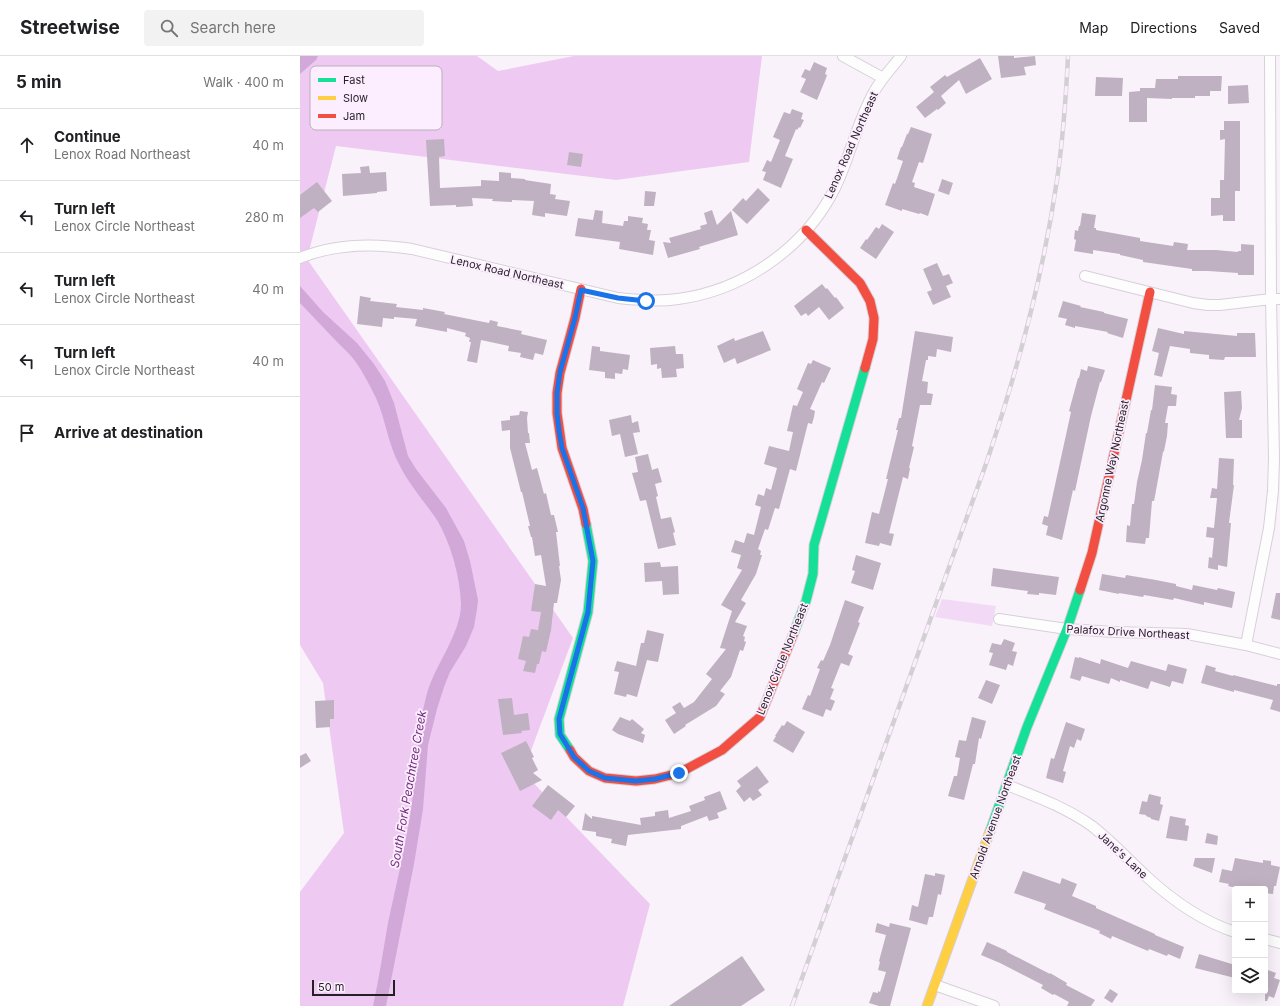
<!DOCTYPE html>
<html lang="en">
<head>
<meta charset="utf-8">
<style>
	:root { --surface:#fff; --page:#f2f2f2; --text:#202124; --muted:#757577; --line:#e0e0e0 }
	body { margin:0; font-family:Inter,sans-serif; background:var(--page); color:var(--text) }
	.controls { position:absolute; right:12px; bottom:12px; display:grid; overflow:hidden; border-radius:4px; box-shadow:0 4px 16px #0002 }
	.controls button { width:36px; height:36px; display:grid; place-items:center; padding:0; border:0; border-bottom:1px solid var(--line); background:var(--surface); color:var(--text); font:20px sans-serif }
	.scale { position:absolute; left:12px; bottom:10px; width:83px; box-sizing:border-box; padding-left:4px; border:2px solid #251f26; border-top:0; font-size:11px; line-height:14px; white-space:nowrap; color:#251f26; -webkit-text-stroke:3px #fceefe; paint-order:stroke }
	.stop { position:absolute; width:12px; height:12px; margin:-9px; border:3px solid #1a73e8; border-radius:50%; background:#fff }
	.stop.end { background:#1a73e8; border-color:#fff; box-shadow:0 1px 4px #0008 }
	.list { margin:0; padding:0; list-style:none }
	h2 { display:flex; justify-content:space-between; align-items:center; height:52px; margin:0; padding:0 16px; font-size:17px }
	h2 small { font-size:13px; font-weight:400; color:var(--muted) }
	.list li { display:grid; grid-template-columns:26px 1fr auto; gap:12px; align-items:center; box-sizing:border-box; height:72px; padding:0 16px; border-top:1px solid var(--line) }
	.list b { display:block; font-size:15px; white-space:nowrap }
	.list p { margin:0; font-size:13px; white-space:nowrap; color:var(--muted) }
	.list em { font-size:13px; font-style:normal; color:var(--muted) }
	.icon { flex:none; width:22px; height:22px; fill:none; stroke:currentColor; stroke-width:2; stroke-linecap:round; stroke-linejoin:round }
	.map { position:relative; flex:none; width:980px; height:950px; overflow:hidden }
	header { display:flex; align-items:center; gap:24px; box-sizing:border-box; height:56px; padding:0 20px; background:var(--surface); border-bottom:1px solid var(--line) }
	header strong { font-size:19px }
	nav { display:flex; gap:22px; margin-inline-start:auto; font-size:14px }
	.search { width:280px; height:36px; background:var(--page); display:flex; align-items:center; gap:10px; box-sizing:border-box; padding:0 14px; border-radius:4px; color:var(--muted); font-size:15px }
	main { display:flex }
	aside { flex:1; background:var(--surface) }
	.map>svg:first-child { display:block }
</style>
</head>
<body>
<header>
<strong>Streetwise</strong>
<div class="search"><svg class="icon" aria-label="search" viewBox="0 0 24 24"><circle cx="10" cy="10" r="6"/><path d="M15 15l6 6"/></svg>Search here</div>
<nav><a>Map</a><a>Directions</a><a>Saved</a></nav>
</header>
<main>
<aside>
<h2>5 min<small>Walk · 400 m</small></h2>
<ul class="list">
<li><svg class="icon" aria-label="ahead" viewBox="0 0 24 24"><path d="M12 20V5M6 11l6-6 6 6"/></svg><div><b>Continue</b><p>Lenox Road Northeast</p></div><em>40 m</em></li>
<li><svg class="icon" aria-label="left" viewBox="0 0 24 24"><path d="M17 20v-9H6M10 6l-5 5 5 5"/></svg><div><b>Turn left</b><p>Lenox Circle Northeast</p></div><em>280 m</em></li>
<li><svg class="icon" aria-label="left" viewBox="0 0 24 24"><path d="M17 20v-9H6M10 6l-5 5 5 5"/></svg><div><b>Turn left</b><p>Lenox Circle Northeast</p></div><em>40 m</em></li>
<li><svg class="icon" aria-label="left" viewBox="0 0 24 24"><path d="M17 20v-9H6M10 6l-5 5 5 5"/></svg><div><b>Turn left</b><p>Lenox Circle Northeast</p></div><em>40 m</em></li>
<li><svg class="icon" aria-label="arrive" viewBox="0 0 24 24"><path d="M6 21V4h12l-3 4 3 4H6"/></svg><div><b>Arrive at destination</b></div></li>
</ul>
</aside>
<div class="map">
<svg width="980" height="950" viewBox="0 0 980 950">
	<rect width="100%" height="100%" fill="#f9f2fa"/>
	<path fill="#f2daf6" d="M642,543L696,550L692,570L635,561Z"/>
	<path fill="#eecaf3" d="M0,0H177L198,15L274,0H462L449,106L316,124L36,90L7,203L273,582L223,716L350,848L323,950H0V836L44,777L23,627L0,589V207L7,203L0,199Z"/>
	<path fill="#d2a8d9" d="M0,0H18L16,4L0,18Z
		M0,230L23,256L57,287L74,308L85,325L94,347L108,400L116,413L146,452L164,485L170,505L178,544L177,553L174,571L166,590L150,616L144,631L137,653L128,689L123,753L114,808L86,950H73C79,923 83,895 88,867C96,830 105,792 111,754C116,717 117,677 126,641C134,609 161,579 161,548C160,520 151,488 137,464C125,446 110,430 100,410C88,389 86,364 76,342C70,330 63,316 55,305C51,299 45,294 39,288C26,274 13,261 0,247Z"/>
	<path fill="#bfb1c1" d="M698,0H714V2L735,0L736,9L724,11L726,19L701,22Z
		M680,2L692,23L666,38L659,24L641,40L646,47L638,54L637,53L625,62L616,51L634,36L630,31L645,19L647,21Z
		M514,6L527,12L525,18L527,19L526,22L517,44L500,36L506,23L501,21L505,13L510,15Z
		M878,20H922L921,35H910V40H895V42H872V43L847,42V66H829V36L840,35V32H855L856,23H878Z
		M796,21L823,22L822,40H795Z
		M948,29L949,47L928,48V30Z
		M492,53L503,57L501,63L504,64L500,72L499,71L497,74L496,73L485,100L493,103L481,132L463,124L466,116L462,115L467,104L471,106L480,84L473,81L484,56L490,58Z
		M924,65H940V135H935V165H923V159L911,160V142H920V124H924L925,83L920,84V74H924Z
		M611,71L632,78L623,107L619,106L612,126L615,127L614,131L635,138L628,160L620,157L619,158L602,153V155L585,149L593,127L595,128L603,105L597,103L601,91H602L607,78H608Z
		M144,83L145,100L139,101L140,132L181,130V124L199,125V116L211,117V122L225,123V124L251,128L250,138L256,139L255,143L270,145L267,160L245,157V161L232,159L234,145L212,144V146L192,145L193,143L172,142L173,150L156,151V149L130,150L126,84Z
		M269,96L283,98L281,111L267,109Z
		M69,110L70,117L86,116L87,135L77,136V137L43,140L42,118L61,117L60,111Z
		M642,123L653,127L649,139L638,135Z
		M17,126L32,145L18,156L14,152L0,162V139Z
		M458,132L470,144L447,168L432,154L443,142L446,145Z
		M345,135L356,136L354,150H344Z
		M295,154L303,155L302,167L323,170L324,165H328V160L343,162L342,167L348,168L347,174H351L349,184L355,185L353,199L319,193L320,186L275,180L278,162L293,164Z
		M412,154L417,169L431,155L438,179L399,191L400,193L368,202L363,186L371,187L369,182L401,173L400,170L407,168L404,157Z
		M782,157L796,159L794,172H796V174L840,182V185L873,190L874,186L888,188L887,194H916L938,196V195H941V188L954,189V219H938V217L908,215H892V213L843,206V204L820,199V198L793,194V198L774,195L776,184L774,183L775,174L778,175L779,170H780Z
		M582,168L594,176L576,203L560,192L566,183L567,184L576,171L579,173Z
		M637,207L643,220L649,218L653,227L646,230L651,241L633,249L627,236L632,234L623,213Z
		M522,228L526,233L527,232L535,242L536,241L544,252L529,264L519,251L508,260L506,257L501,260L494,250Z
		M60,240L71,242L70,245L97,248L96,251L123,254V252L145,256L144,258L189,267L190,264L198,266L197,270L222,275L221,278L247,284L243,299L235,297L233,304L220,301L221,297L208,295L209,290L181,284L177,307L167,305L171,286H169L170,282L165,280L166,277L147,272V276L115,270L117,263L94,261V263L83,262L82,271L57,268Z
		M763,245L781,250L780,251L804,256V257L828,263L823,282L807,277L808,276L775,270V272L765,269L767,263L758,261Z
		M858,272L884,278V275L937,280V277H955L956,301H925L924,304L909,303V299L890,297V293L870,290L862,321L854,319L859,297L852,295Z
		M463,275L471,294L437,308L435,302L424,307L417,290L434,282L435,285Z
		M615,275L653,281L651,296L637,293L636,301L628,300V304H626L622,325L628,326L627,337L633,338L631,349H620L612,390L614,391L609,412H610L608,423L603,421L589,477L594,478L591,490L580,487L579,490L565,487L572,456L579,458L588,423H586L598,374H596L599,362H601Z
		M292,290L300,291V295L330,299L328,314L323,313L322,318L315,317V323L305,322V316L289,314Z
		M375,290L376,298H383L384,312L376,313L377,321L362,322L361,312L357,313V308L351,309L350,292Z
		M513,304L531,312L524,327L522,326L510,353L515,355L514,361L512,368L508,367L496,415L490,413L479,453L475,452L468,474L465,473L458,493L461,495L460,499H462L456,518L441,544L446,547L435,566L447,570L443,580L445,581L444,585L446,586L443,595L440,594L431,621L420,635L425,638L416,650L385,669L386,670L374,678L365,664L376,657L372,651L380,646L384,652L394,646L412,623L406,618L426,593L420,592L432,555L421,549L442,514L437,512L441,499L431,496L435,484L444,487L447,477L454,479L461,451L455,449L458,438L464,440L466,432L471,434L477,412L464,408L469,390L489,395L493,376L487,375L493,349L497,350L503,336L497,333L508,307L511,308Z
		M788,310L805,314L801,326H800L791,360L775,435L773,434L762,484L746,479L748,470L742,468L744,460L748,461L771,356L769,355L778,322H779L781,313L787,315Z
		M855,329L872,331L871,338L877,339L876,350H868L865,367H868L867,380L864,395L863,396L855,440L854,445H852L849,482H846L845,488L826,486L827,469L830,470L832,448H834L837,426L842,404L846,377H847L851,354H852Z
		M941,335L942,352L939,364H942V382H926L924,336Z
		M220,355L228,356L227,362L228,377H229L230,387H225L232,414L237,412L244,438L246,437L251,459H254L258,476H256L260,510H259L261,524L257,547H254L251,574L246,596L242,595L239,608H237L235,617L223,615L226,605L218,603L223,580L229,581L231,573L238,574L241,556L231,555L235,528L246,530L241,499L235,500L232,481H231L228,470H230L222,436H221L210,392V374L202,375L201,365L210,364V360L219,359Z
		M331,359L332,367L338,365L340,376L333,377L338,398L325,401L320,378L312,380L309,364Z
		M348,398L352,414L358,412L362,426L355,428L358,440L356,441L361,463L371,461L375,476L373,477L376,489L358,493L346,444L340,445L332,417L338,416L335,401Z
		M919,402L934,403L933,429H934L929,467H931L927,511L918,509V514L908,512L909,501L912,502L914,482L906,481L907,471L914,472L917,442H910L912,432L917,433Z
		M556,499L581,507L573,534L551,527L555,515L552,514Z
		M360,506L361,511L378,510L379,538L363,539L362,525L345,526L344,507Z
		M693,512L759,521L756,539L739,537V539L727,538L728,535L691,530Z
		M802,518L825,522L826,519L856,524L876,528V530L892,534L893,529L917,534L918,532L935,536L932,552L904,546V549L874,542L873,544L844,539L843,541L819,537V538L799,534Z
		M976,537H980V564L971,562Z
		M545,544L564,551L558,566L560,567L548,598L553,600L549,610L541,607L531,632L534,633L530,643L535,645L531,655L526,653L523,661L502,653L508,639L510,640L520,613L517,612L521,604L523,605L530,589Z
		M347,574L364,578L358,606L347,604L337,641L327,638L326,641L314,638L319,616L314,615L317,605L336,610L341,587H344Z
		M704,583L715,587L712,595L717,596L713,610L708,608L706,614L689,609L693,597L689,596L692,587L701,589Z
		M775,601L779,602V601L800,608L801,603L828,612L831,605L866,615L868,608L887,613L883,628L872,625L870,631L851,625L848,633L820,624V626L811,622L809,628L782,620L780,625L770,622Z
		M906,609L916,612L915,615L933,620V619L977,630V628H980V656L970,653L973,644L934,634V636L901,627Z
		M686,624L700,629L692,648L678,642Z
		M212,642L214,659L228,657L230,674L221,675L222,677L203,679L198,643Z
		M34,644V663H30V671L16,672L15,645Z
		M320,661L330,665L332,663L344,673L341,677L345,679L343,687L318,678L312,674Z
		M672,661L686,665L681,683L679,682L675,708H673L664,744L648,740L654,720H657L660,702L655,701L659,684L666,685Z
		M487,665L505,676L493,697L473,685L476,680H475L482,669L484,670Z
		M766,666L785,673L781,685L777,683L774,692L770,690L763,715L766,716L763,727L746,722L751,702L754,703Z
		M226,685L234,701L232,702L238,714L233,717L242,724L220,735L201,697Z
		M6,697L11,705L0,712V700Z
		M457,710L469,726L458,734L462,739L453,745L450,741L444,746L436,735L441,730L437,725Z
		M248,729L275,750L266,761L258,754L251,764L232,750Z
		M420,735L427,753L417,757L419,762L409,765L407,760L381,770V773L328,779L326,790L311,787L312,783L296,780V776L282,774L285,757L292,763V760L341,769L340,762L355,760V756L368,754L369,762L391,755L389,750L405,744L404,741Z
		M849,738L861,741L860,748L863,749L859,765L851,763V762L846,760V759L839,758L842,745L847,746Z
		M870,760L886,763L885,769L889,770L887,785L866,782Z
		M907,777L918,780L917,789L905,787Z
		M895,802H915L912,817L893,810Z
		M935,802L963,807V804L971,805V809L980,811L976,830H974L973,838L965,837V833H941L928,830L929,828L919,826L922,813L932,815Z
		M723,815L760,828L762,822L777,828L772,840L796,850V852L855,878V879L884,891L880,903L868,898L867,900L849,893L848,895L812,880L811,883L799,877L800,875L744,853L746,848L714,837Z
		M635,817L645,819L641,839L638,838L633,861H629L627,869L609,864L612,849L618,851L625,818L635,820Z
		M577,867L589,871L590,867L611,872L590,950H579L569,947L573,936L578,937V935L580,936L586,916L578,914L580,906L579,905L586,879L575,876Z
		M687,886L707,895V896L750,918V917L767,927L766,929L795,944L791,950H767L769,946L754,938L753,939L741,932L743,929L700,907L681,899Z
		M899,898L935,909V922L895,912Z
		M442,900L465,934L441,950H369Z
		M968,914L976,917L974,922L980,924L974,942L969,940L967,945H965V920Z
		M810,933L818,938L812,947L804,942Z"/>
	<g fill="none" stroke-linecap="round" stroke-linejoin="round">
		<g stroke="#d6d0d7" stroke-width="12">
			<path id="street" d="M543,0L583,22
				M0,202C36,187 74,187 112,193L318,242C338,244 358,246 378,243C444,234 505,192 535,132C550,101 557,66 574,36C581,23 592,12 601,0
				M785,220L893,247L908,249H920L971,243H980
				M699,563L767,573L815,576L887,578L946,589L980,598
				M946,589L969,472L973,435L974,402L971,243L970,0
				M707,729C737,741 765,751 792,770C811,785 828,803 846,820C872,844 901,865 935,876
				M965,883L980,887
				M635,929L694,950"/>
		</g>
		<g stroke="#d6d0d7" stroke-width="11">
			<path id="fast" d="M493,579L506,545L513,518L514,489L565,312
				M270,694L260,679L259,663L288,556L293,505L286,468
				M690,775L727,671L767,573L780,534"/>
		</g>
		<g stroke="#d6d0d7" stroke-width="11">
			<path id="slow" d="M627,950L690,775"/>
		</g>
		<g stroke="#d6d0d7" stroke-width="11">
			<path id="jam" d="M506,174L560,227L570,245L574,262L573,283L565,312
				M281,233L275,262L260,317L257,337V357L262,392L283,453L286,468
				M780,534L792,497L850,236
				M270,694L274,701L289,715L305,722L336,725L355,723L379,717L422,694L460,661L493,579"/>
		</g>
		<use href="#street" stroke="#fefdfe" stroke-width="10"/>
		<use href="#fast" stroke="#16e098" stroke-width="9"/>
		<use href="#slow" stroke="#ffcf43" stroke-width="9"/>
		<use href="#jam" stroke="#f24e42" stroke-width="9"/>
		<g stroke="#d2d0d3" stroke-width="4.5">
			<path id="rail" d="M492,950L687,405C718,313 743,220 757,124C763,83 766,41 768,0"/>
		</g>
		<use href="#rail" stroke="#fceefe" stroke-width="3" stroke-dasharray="9" stroke-linecap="butt"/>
	</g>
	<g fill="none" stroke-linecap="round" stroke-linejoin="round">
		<path stroke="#1a73e8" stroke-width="5" d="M346,245L318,242L281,234L275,262L260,316L257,337V357L259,375L262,392L283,452L293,505L288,556L259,663L260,678L274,701L289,715L305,722L336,725L355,723L379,717"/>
	</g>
	<g text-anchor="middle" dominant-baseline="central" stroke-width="3.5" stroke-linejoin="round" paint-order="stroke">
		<g font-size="11" fill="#251f26" stroke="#fceefe">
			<text transform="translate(551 89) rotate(-66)">Lenox Road Northeast</text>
			<text transform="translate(207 216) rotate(13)">Lenox Road Northeast</text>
			<text transform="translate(812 405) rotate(-78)">Argonne Way Northeast</text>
			<text transform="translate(828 576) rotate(3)">Palafox Drive Northeast</text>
			<text transform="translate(482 603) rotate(-68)">Lenox Circle Northeast</text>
			<text transform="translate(695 761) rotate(-70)">Arnold Avenue Northeast</text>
			<text transform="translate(823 799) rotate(43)">Jane's Lane</text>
		</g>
		<g font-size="12" font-style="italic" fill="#753080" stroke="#fceefe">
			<text transform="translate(108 733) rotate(-80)">South Fork Peachtree Creek</text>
		</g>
	</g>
	<rect x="10" y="10" width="132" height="64" rx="6" fill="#fceefe" stroke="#bcb0bd" stroke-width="1"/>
	<rect x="18" y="22" width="18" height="4" fill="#16e098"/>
	<rect x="18" y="40" width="18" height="4" fill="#ffcf43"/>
	<rect x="18" y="58" width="18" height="4" fill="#f24e42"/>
	<g font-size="11" fill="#251f26">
		<text x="43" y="28">Fast</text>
		<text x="43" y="46">Slow</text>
		<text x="43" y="64">Jam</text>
	</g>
</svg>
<div class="controls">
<button>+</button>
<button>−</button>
<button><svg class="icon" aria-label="layers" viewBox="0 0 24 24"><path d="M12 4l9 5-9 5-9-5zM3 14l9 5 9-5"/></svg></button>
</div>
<div class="scale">50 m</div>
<div class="stop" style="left:346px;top:245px"></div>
<div class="stop end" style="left:379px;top:717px"></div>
</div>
</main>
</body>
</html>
